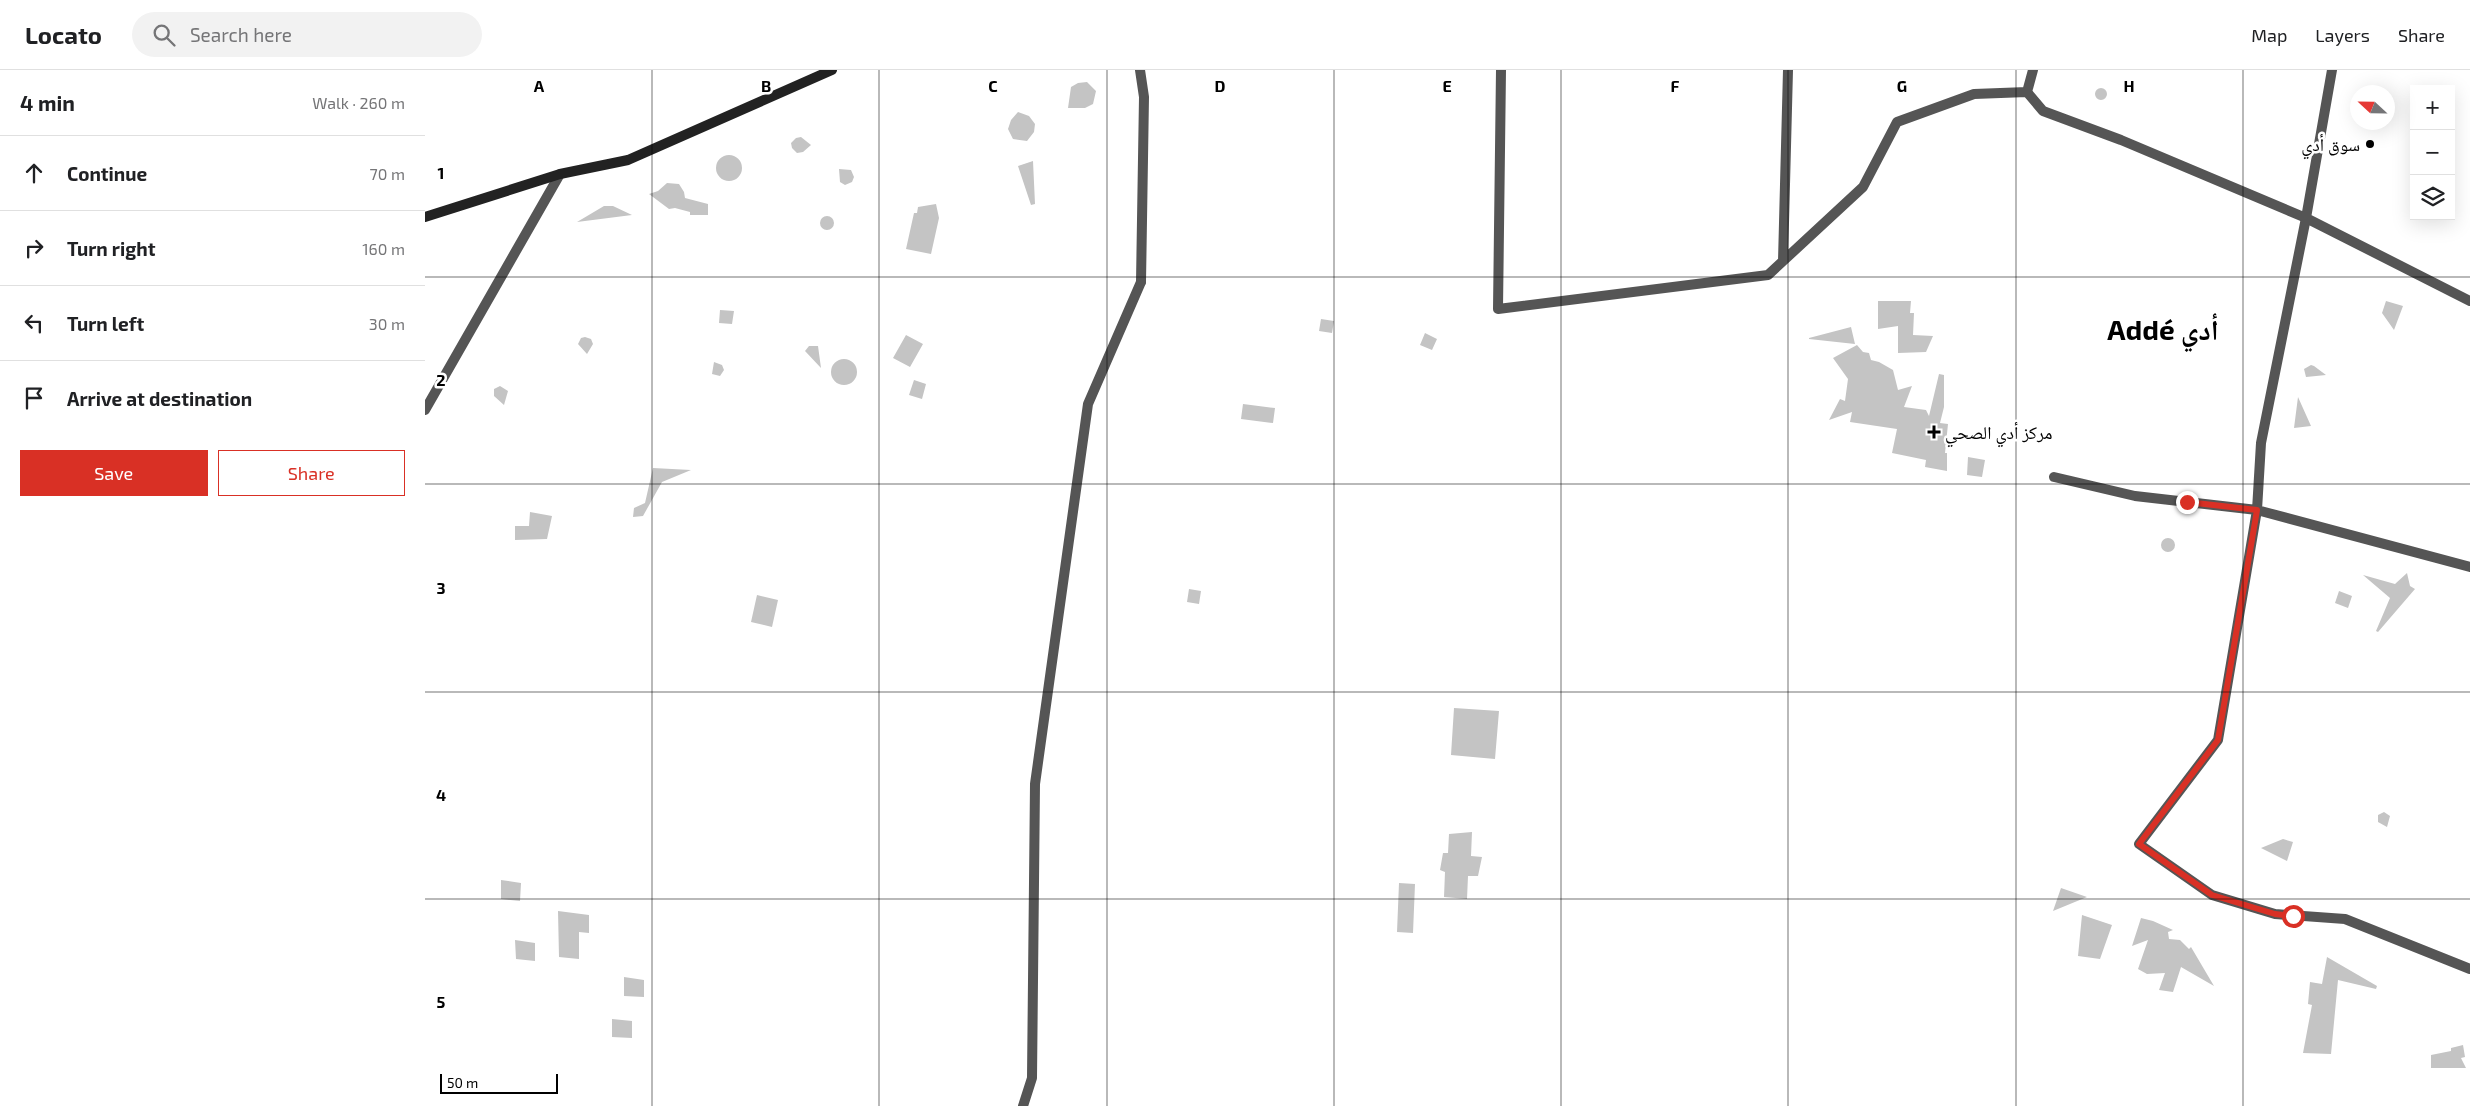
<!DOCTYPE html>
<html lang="en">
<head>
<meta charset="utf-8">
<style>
	:root { --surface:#fff; --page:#f2f2f2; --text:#202124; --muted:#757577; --line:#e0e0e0; --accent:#d93025 }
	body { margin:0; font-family:"Exo 2","Noto Naskh Arabic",sans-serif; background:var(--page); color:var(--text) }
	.controls { position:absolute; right:15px; top:15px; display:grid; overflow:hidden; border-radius:0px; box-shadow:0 5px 20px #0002 }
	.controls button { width:45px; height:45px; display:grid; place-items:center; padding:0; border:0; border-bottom:1px solid var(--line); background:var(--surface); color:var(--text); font:25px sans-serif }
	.compass { position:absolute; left:1925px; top:15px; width:45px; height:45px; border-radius:50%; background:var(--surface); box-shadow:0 5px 20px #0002; rotate:292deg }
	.scale { position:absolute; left:15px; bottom:12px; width:118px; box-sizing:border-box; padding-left:5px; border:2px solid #000; border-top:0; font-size:14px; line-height:18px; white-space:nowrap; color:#000; -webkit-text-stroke:4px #fff; paint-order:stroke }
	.stop { position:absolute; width:15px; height:15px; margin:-11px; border:4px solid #d93025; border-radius:50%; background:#fff }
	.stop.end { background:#d93025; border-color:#fff; box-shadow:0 1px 5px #0008 }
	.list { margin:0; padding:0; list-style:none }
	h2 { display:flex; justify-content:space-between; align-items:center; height:65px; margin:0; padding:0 20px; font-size:21px }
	h2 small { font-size:16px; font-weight:400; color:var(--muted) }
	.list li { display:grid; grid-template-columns:32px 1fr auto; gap:15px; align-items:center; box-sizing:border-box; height:75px; padding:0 20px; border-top:1px solid var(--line) }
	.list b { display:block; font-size:19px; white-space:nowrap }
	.list em { font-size:16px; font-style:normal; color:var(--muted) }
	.actions { display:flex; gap:10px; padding:15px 20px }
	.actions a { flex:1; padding:11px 0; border:1px solid var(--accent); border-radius:0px; text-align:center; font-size:18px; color:var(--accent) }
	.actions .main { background:var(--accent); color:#fff }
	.icon { flex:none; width:28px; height:28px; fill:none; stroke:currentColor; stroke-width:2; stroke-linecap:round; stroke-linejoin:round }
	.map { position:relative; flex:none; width:2045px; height:1036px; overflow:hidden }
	header { display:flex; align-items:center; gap:30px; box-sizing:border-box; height:70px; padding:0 25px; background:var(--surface); border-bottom:1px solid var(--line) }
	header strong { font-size:24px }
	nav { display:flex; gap:28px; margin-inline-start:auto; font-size:18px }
	.search { width:350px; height:45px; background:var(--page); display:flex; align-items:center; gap:12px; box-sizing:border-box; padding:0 18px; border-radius:28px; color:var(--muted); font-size:19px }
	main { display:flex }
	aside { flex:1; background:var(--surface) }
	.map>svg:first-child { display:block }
</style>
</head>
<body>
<header>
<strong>Locato</strong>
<div class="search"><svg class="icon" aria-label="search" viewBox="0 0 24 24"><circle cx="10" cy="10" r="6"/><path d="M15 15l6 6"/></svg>Search here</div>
<nav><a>Map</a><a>Layers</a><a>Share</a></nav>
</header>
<main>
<aside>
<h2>4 min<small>Walk · 260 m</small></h2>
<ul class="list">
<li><svg class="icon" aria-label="ahead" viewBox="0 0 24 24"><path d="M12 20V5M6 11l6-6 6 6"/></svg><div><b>Continue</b></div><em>70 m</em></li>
<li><svg class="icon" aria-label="right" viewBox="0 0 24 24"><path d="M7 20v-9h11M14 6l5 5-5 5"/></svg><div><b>Turn right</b></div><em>160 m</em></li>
<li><svg class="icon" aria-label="left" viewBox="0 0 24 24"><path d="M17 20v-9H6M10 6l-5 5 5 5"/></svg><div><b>Turn left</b></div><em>30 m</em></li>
<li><svg class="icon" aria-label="arrive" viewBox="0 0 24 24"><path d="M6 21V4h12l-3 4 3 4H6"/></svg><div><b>Arrive at destination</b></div></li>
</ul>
<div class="actions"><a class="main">Save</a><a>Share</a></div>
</aside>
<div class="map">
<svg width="2045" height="1036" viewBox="0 0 2045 1036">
	<rect width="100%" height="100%" fill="#fff"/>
	<path fill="#c4c4c4" d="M662,12L671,21L668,34L660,38H643L646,17L653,13Z
		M1670 24a6 6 0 1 1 12 0a6 6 0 1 1-12 0Z
		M593,42L604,46L610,54L609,62L602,71L588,69L583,59L586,50Z
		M376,67L386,75L378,82L372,83L367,78L366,73L371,68Z
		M291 98a13 13 0 1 1 26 0a13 13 0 1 1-26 0Z
		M608,91L610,134L606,135L593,96Z
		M414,99L426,100L429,107L427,112L420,115L415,112Z
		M242,113L254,114L259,122L260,128L283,134V145H265V142L250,138L244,139L224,124L233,121Z
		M511,134L514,148L506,184L481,179L489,143H492L493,137Z
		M179,136H188L207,145L152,152Z
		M395 153a7 7 0 1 1 14 0a7 7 0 1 1-14 0Z
		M1453,231H1486L1485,243H1489L1488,265L1508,266L1501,282L1473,283V256L1453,259Z
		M1961,231L1978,236L1969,260L1957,243Z
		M295,240L309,241L307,254L294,253Z
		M896,249L909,251L907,263L894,261Z
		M1426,257L1430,274L1384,269V268Z
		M1000,263L1012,269L1007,280L995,275Z
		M481,265L498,274L485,297L468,288Z
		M160,267L166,269L168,274L162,284L153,274L156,268Z
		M1432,275L1438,282L1444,283L1446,290L1454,292L1468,300L1473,320L1487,316L1479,337L1501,340L1504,346L1514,304L1519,305V337L1515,353L1523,354L1520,383H1522V401L1500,397L1501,390L1467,383L1472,359L1425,352L1427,342L1404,350L1415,329L1420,331L1423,309L1408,288Z
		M384,276H393L396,298L380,281Z
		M406 302a13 13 0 1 1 26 0a13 13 0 1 1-26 0Z
		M289,292L297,295L299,300L295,306L287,304Z
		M1886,295L1889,296L1901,305L1881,307L1879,299Z
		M489,310L501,314L497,329L484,325Z
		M75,316L83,321L79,335L69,326V319Z
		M1873,327L1886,356L1869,358Z
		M818,334L850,338L848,353L816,349Z
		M1543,387L1560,390L1557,407L1542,405Z
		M228,398L266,400L237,412L218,446L208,447L209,438L220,433Z
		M105,442L127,446L122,469L90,470V456H104Z
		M1736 475a7 7 0 1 1 14 0a7 7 0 1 1-14 0Z
		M1982,503L1985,516L1990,519L1953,562L1951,561L1965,528L1938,505L1970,514Z
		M764,519L776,521L774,534L762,532Z
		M1914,521L1927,526L1923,538L1910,533Z
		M332,525L353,530L347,557L326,552Z
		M1029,638L1074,641L1070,689L1026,685Z
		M1959,742L1965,746L1962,757L1953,752V745Z
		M1047,762L1046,786L1057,787L1053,806H1043L1042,829L1019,827L1020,802L1015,800L1018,783H1023L1024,764Z
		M1858,769L1868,772L1862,791L1836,778Z
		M76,810L96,813L95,831L76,829Z
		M974,813L990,814L988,863L972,862Z
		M1636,818L1662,827L1628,841Z
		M133,841L164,845V863L154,862V889L134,887Z
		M1657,845L1687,855L1675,889L1653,886Z
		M1716,848L1728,851L1748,860L1743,862L1744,869L1755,870L1764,879L1766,877L1789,916L1756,897L1748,922L1734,920L1740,903L1722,904L1713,899L1723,870L1707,876Z
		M90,870L110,873V891L91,889Z
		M1902,887L1952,916L1951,919L1913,910L1906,984L1878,983L1887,935L1883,934L1885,912L1897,914Z
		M199,907L219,910V927L199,926Z
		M187,949L207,951V968L187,967Z
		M2038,975L2040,987L2036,988L2041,998H2006V985L2026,981V978Z"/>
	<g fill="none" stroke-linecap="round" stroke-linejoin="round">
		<path stroke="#555" stroke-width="10" d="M715,0L719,27L716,212
			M1076,0L1073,239L1343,205L1438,117L1472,52L1549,24L1602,22L1618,41L1696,70L1881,148L2045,231
			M1907,0L1881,148L1836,373L1832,440L1793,670L1714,774L1787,825L1850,844L1920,849L2045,899
			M1602,22L1608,0
			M1358,191L1363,0
			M0,340L135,104
			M1629,407L1710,426L1832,440L2045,497"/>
		<path stroke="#555" stroke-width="10" d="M598,1036L607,1008L610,714L663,334L716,212"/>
		<path stroke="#222" stroke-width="10" d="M0,147L135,104L203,90L407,0"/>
	</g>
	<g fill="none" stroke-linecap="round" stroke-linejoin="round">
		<path stroke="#d93025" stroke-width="6" d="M1762,432L1832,440L1793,670L1714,774L1787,825L1850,844L1868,846"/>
	</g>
	<path fill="none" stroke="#000" stroke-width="1" stroke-opacity="0.55" d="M227,0V1036M454,0V1036M682,0V1036M909,0V1036M1136,0V1036M1363,0V1036M1591,0V1036M1818,0V1036M0,207H2045M0,414H2045M0,622H2045M0,829H2045"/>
	<g fill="#000" stroke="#fff" stroke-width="2">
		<circle cx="1945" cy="74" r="5"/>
		<path d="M1506.5 354.5h5v5h5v5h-5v5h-5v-5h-5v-5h5z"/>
	</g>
	<g text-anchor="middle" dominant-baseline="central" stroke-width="5" stroke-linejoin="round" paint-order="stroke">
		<g font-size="18" fill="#000" stroke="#fff" text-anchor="end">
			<text x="1935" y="74">سوق أدي</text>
			<text x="1520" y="362" text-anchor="start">مركز أدي الصحي</text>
		</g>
		<g font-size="28" font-weight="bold" fill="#000" stroke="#fff">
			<text x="1738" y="259">Addé أدي</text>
		</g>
	</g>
	<g font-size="16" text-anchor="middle" font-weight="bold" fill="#000" stroke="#fff" stroke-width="5" stroke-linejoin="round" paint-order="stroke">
		<text x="114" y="22">A</text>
		<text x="341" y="22">B</text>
		<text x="568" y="22">C</text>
		<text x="795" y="22">D</text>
		<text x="1022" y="22">E</text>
		<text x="1250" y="22">F</text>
		<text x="1477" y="22">G</text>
		<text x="1704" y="22">H</text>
		<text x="16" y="109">1</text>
		<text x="16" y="316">2</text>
		<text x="16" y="524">3</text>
		<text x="16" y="731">4</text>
		<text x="16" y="938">5</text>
	</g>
</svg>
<div class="controls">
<button>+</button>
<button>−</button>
<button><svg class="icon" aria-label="layers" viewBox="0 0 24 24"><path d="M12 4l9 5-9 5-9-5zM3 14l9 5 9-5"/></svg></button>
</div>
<svg class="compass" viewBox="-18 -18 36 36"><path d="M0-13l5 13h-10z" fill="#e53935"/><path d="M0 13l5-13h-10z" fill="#757577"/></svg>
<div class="scale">50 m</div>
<div class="stop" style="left:1868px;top:846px"></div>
<div class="stop end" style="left:1762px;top:432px"></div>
</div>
</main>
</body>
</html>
